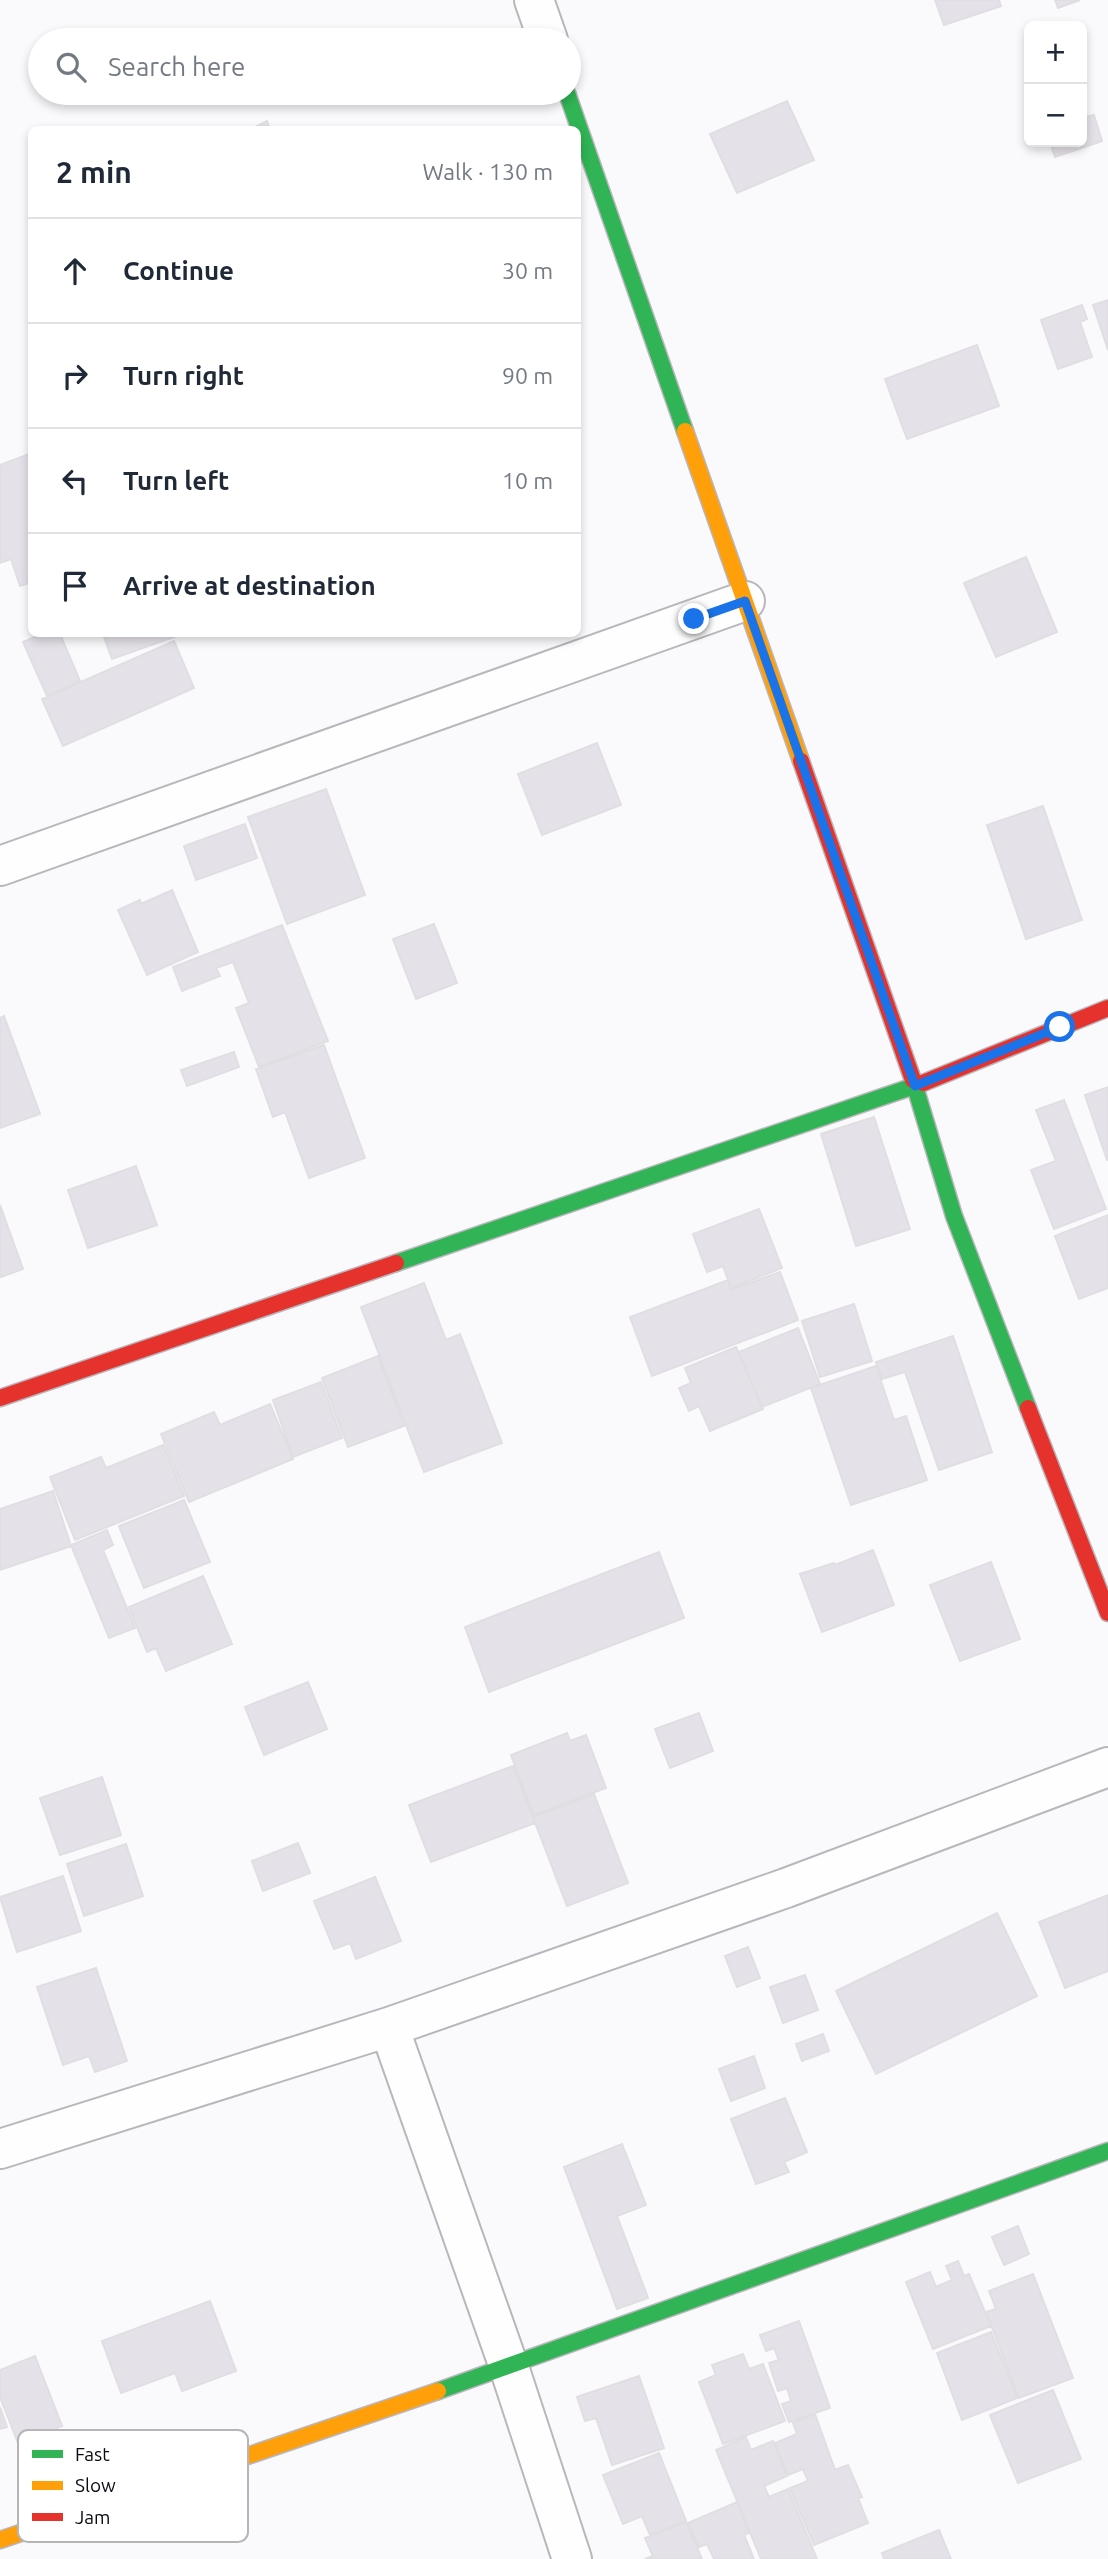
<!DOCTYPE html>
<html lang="en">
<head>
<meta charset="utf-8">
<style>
	:root { --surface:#fff; --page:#f2f2f3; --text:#1f2937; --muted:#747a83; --line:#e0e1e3 }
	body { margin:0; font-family:Ubuntu,sans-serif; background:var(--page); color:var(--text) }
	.controls { position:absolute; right:21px; top:21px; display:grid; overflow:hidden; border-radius:10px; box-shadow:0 4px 10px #0003 }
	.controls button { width:63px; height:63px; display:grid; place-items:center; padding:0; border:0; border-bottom:2px solid var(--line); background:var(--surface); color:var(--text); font:35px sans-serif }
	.stop { position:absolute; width:21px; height:21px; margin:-16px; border:5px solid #1a73e8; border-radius:50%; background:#fff }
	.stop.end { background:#1a73e8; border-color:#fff; box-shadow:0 2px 7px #0008 }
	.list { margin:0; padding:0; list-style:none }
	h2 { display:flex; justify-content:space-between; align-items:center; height:91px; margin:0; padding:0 28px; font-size:30px }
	h2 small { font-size:23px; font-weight:400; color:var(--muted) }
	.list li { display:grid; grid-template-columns:46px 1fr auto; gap:21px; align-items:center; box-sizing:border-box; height:105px; padding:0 28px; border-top:2px solid var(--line) }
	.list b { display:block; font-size:26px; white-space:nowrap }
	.list em { font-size:23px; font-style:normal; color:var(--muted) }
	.icon { flex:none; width:38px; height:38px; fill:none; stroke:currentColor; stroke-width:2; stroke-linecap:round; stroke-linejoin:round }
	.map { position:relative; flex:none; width:1108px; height:2559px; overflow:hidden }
	.search { position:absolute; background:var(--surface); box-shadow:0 4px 10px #0003; left:28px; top:28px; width:553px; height:77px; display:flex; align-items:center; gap:18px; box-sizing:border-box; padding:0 24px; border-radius:38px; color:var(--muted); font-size:26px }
	.panel { position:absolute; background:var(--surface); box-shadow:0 4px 10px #0003; left:28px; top:126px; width:553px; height:511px; border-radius:10px }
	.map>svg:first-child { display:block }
</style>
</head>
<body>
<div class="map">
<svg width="1108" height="2559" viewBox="0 0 1108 2559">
	<rect width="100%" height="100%" fill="#faf9fb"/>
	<path fill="#e5e1e8" stroke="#e1dee3" stroke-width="2" d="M935,0H999L1001,6L944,25Z
		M1055,0H1080L1058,8Z
		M787,101L814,160L737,193L710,134Z
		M1094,115L1102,141L1055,157L1050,142H1082V118Z
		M267,121L270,130H249Z
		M1108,300V350L1093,305Z
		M1082,305L1087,319L1080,322L1092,357L1058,369L1041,320Z
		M977,345L999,406L907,439L885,379Z
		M32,453V582L20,586L11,559L0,563V465Z
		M1026,557L1057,632L996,657L964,583Z
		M42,634H60L80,681L47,696L23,642Z
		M103,634H176L177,636L112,659Z
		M174,641L194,688L63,746L42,699Z
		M597,743L621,805L542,835L518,774Z
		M326,789L365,895L287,924L248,817Z
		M1043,806L1082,920L1026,939L987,825Z
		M245,824L257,858L196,880L184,846Z
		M172,890L198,952L147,975L118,910L140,900L141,904Z
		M434,924L457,983L416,999L393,939Z
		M282,925L328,1041L259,1067L236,1008L249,1003L233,962L216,968L220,976L182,991L173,967Z
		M4,1016L40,1114L0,1128V1018Z
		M324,1045L365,1158L309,1178L285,1112L273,1117L256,1069Z
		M234,1052L239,1067L187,1086L181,1070Z
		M1108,1087V1160H1107L1085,1095Z
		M1064,1100L1106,1209L1054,1229L1031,1170L1056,1161L1036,1110Z
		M874,1117L910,1229L856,1246L821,1134Z
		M136,1166L157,1225L88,1248L68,1190Z
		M0,1205L23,1269L1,1277L0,1275Z
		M759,1209L782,1268L731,1288L723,1266L707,1272L693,1234Z
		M1108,1215V1288L1079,1299L1055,1236Z
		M780,1272L798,1320L652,1376L630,1317L728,1280L731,1290Z
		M424,1283L446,1340L460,1334L502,1443L424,1472L361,1307Z
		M854,1304L872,1361L820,1377L802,1321Z
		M798,1328L820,1384L762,1407L739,1352Z
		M953,1336L992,1452L939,1470L905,1372L882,1379L876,1362Z
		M736,1347L763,1409L710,1431L699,1406L689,1411L679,1388L691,1383L685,1368Z
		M378,1356L404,1426L348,1447L322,1378Z
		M876,1366L894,1420L906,1416L927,1480L851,1505L811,1388Z
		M321,1382L342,1438L293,1457L273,1400Z
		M270,1404L293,1459L189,1502L161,1434L214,1412L220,1425Z
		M163,1445L184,1496L75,1540L50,1477L101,1457L106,1468Z
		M53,1491L71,1546L0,1570V1509Z
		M184,1500L210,1562L144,1588L119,1526Z
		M107,1530L113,1545L103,1550L135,1628L109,1638L71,1545Z
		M873,1550L894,1605L822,1632L800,1574L834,1563L835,1565Z
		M659,1552L684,1618L489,1692L465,1627Z
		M991,1562L1020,1639L960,1661L930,1585Z
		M203,1576L232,1644L166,1671L156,1648L147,1652L129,1607Z
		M308,1682L327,1729L264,1755L245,1707Z
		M699,1713L713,1751L670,1768L655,1729Z
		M567,1733L570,1741L586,1735L606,1788L534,1815L511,1755Z
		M513,1766L535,1823L431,1862L409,1805Z
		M102,1777L121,1835L60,1855L40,1798Z
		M594,1794L628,1883L567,1906L533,1817Z
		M298,1843L310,1873L263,1891L252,1861Z
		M126,1844L143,1896L84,1916L67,1864Z
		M63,1876L81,1931L17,1952L0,1897Z
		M375,1877L401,1941L356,1959L350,1943L334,1949L314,1901Z
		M1108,1895V1971L1065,1988L1039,1922Z
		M997,1913L1037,1996L876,2074L836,1991Z
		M748,1947L760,1978L737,1987L725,1956Z
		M96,1968L127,2061L95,2072L89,2056L63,2065L37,1987Z
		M805,1975L818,2010L783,2023L770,1987Z
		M823,2034L829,2051L802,2061L796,2044Z
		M754,2056L765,2088L731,2101L719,2069Z
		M785,2098L807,2152L784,2162L789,2172L756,2184L731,2119Z
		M622,2144L646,2205L617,2216L648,2298L617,2309L564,2167Z
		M1018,2226L1029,2254L1004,2265L992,2237Z
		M958,2261L964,2276L969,2274L991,2326L933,2349L906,2282L930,2272L936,2287L952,2280L946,2266Z
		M1033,2274L1073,2378L1019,2398L986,2312L996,2309L989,2291Z
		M210,2301L236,2371L182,2391L175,2373L121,2393L102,2341Z
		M799,2321L830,2408L789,2422L782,2404L791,2401L787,2388L778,2391L769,2363L779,2360L774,2348L766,2351L760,2335Z
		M991,2332L1017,2398L962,2420L937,2353Z
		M743,2354L749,2369L763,2364L785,2421L723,2444L699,2382L716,2375L712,2365Z
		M35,2356L62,2426L18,2443L0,2397V2370Z
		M639,2376L664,2448L612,2465L596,2418L585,2421L577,2397Z
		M1053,2390L1081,2459L1018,2483L990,2415Z
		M0,2407L7,2427L0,2429Z
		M815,2414L835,2470L848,2465L862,2497L858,2498L868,2523L814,2545L790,2488L808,2481L803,2469L788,2475L775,2443L797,2434L793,2423Z
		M746,2437L751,2450L773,2441L787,2476L764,2486L769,2497L788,2489L817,2559H761L716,2450Z
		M659,2453L686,2521L650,2535L642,2516L623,2524L603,2475Z
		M737,2502L749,2533L744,2535L754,2559H714L707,2544L699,2547L688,2523Z
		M686,2522L702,2559H645L653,2556L645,2538Z
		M939,2530L951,2559H884L882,2553Z"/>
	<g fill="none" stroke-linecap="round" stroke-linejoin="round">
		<g stroke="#b9b6bc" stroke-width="42">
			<path id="street" d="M534,0L548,40
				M0,866L745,601
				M389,2027L509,2367L572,2559
				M0,2149L389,2027L786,1888L1108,1767"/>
		</g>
		<g stroke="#b9b6bc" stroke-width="19">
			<path id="fast" d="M567,93L685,431
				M913,1080L954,1216L1028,1408
				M396,1263L923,1083
				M438,2391L1108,2151"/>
		</g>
		<g stroke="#b9b6bc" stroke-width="19">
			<path id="slow" d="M685,431L801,761
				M0,2540L438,2391"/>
		</g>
		<g stroke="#b9b6bc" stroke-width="19">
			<path id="jam" d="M801,761L913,1080
				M923,1083L1108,1008
				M0,1398L396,1263
				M1028,1408L1108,1613"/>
		</g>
		<use href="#street" stroke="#fefefe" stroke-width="38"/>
		<use href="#fast" stroke="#30b455" stroke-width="16"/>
		<use href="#slow" stroke="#ff9f0a" stroke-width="16"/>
		<use href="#jam" stroke="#e5322d" stroke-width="16"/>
	</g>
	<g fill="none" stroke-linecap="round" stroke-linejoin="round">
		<path stroke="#1a73e8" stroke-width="9" d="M694,619L745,601L915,1086L1060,1027"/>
	</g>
	<rect x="18" y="2430" width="230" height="112" rx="10" fill="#fff" stroke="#b7b5b8" stroke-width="2"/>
	<rect x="32" y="2450" width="31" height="8" fill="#30b455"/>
	<rect x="32" y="2481" width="31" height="9" fill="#ff9f0a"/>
	<rect x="32" y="2513" width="31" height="8" fill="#e5322d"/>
	<g font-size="19" fill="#0e0911">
		<text x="75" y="2461">Fast</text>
		<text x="75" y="2492">Slow</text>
		<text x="75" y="2524">Jam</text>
	</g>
</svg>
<div class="controls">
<button>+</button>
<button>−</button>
</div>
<div class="stop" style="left:1060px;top:1027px"></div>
<div class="stop end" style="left:694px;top:619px"></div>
<div class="search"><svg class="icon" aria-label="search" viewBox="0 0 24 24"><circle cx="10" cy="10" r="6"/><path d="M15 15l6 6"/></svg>Search here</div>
<section class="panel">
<h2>2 min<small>Walk · 130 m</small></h2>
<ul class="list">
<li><svg class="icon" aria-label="ahead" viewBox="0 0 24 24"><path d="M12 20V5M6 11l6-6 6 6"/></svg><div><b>Continue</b></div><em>30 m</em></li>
<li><svg class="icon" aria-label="right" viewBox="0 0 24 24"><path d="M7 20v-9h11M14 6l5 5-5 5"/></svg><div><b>Turn right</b></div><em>90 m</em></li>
<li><svg class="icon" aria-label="left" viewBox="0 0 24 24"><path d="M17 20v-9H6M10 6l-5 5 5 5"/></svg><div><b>Turn left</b></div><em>10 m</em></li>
<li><svg class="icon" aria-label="arrive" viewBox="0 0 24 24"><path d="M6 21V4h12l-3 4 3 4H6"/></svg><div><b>Arrive at destination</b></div></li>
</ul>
</section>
</div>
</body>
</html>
